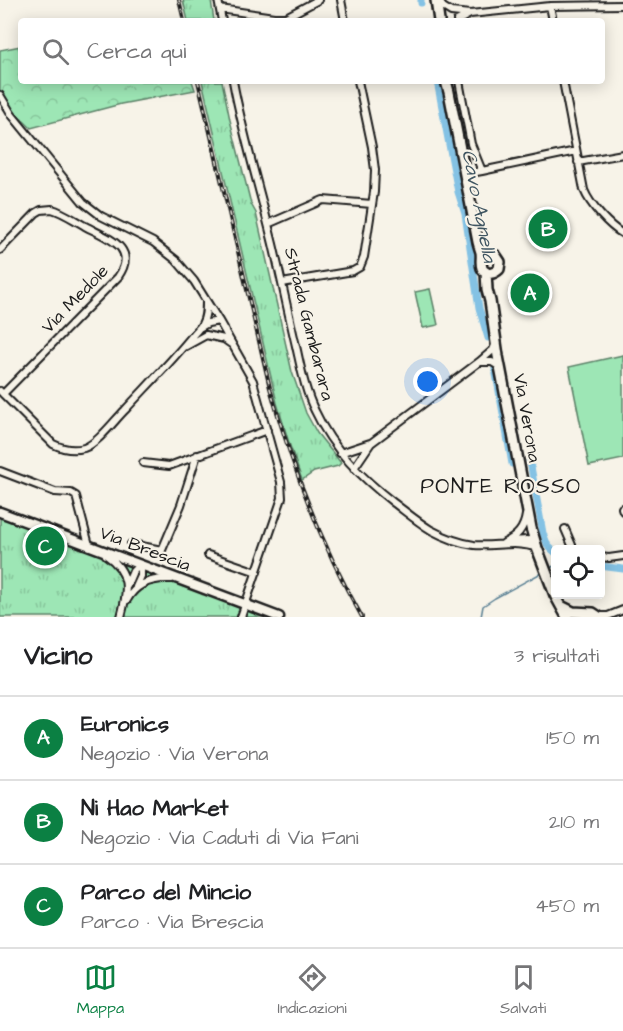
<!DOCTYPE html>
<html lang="it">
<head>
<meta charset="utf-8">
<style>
	:root { --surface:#fff; --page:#f6f6f6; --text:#202124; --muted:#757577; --line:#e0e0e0; --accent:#0b8043 }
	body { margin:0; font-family:"Architects Daughter",sans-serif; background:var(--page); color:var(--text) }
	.controls { position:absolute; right:18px; bottom:18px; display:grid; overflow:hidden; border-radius:6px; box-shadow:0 3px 15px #0003 }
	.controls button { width:54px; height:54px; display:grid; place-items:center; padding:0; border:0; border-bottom:2px solid var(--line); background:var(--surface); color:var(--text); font:30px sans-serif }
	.you { position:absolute; left:428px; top:382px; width:21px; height:21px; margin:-15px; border:4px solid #fff; border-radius:50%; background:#1a73e8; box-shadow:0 0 0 9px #1a73e833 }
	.badge { display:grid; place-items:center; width:39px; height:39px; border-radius:50%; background:var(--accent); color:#fff; font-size:20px; font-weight:700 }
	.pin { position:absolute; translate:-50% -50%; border:3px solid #fff; box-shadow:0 2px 6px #0006 }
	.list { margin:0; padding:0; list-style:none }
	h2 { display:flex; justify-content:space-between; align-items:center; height:78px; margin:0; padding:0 24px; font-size:26px }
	h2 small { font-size:20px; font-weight:400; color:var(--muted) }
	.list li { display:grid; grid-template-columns:39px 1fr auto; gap:18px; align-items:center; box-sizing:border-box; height:84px; padding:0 24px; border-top:2px solid var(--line) }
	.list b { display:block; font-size:22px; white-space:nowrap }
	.list p { margin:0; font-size:20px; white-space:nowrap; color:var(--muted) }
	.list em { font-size:20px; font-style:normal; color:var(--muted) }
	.icon { flex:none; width:33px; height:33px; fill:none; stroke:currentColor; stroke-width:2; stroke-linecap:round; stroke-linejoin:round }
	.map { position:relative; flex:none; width:623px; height:617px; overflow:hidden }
	.search { position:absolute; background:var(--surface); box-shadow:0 3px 15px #0003; left:18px; right:18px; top:18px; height:66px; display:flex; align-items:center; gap:15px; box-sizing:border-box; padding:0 21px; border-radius:6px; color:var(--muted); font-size:22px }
	.sheet { height:330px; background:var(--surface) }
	nav { display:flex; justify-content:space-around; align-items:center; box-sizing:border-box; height:84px; border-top:2px solid var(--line); background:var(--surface); font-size:16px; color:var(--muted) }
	nav a { display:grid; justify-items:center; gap:3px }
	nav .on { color:var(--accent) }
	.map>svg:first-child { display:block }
</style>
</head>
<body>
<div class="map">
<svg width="623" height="617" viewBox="0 0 623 617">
	<defs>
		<pattern id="grass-tufts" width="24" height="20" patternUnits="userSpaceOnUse" patternTransform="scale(1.5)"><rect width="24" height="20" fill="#9de6b5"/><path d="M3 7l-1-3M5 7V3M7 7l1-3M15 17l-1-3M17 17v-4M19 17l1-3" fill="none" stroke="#87c59b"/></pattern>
		<pattern id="forest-crowns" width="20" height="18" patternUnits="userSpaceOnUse" patternTransform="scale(1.5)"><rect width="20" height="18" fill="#9de6b5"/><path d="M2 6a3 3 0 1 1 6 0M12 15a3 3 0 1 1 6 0" fill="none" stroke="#87c59b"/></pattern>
	</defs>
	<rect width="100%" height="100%" fill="#f7f3e8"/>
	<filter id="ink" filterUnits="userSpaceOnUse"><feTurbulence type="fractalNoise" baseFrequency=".0167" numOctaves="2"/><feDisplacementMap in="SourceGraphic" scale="12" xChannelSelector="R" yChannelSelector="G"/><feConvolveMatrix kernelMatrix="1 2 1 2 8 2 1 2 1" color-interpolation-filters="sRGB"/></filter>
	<g filter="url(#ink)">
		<path fill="url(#grass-tufts)" stroke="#5c8168" stroke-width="1.5" d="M183,0H211L214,21H188Z
			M202,81H222L230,120L251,204L256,213L292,372L306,413L317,433L341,463L338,466L314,472L302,480L289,443L277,403Z
			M0,512L271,614L284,617H0Z"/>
		<path fill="url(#forest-crowns)" stroke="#5c8168" stroke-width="1.5" d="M21,46V81H192L195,90L121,104L31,128L2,100L0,93V50Z"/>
		<path fill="#9de6b5" stroke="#5c8168" stroke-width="1.5" d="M430,289L438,325L423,328L415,292Z
			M623,355V459L589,466L569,367Z"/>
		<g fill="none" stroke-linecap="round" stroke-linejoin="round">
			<path stroke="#5a8094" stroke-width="1.5" d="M550,568L556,565
				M481,617L483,606L495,598L543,572"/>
			<path stroke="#84c2e4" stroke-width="7" d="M421,0V3
				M437,81L458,192L465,214L479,308L488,338
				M495,369L512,464
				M530,461L543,533L548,546L556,553
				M600,566L623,569"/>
			<g stroke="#1c1c1c" stroke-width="10">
				<path id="minor" d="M218,0L222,21
					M341,0L345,21
					M438,0L443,7L451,12L470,14L550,6L623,5
					M550,6L553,21
					M220,9L274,17H286L318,0
					M457,21L470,14
					M233,81C243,136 260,190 273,244C281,278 288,312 296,346C301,368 305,391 315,411C333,450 362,478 394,503C406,512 418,522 431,530C444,537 459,543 474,545C494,547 517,540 537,548
					M459,81L471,144L482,171L576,151
					M563,81L584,190C590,205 609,226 623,234
					M0,95L12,115L83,202L101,216L153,242L176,260L194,281L219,321L253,381L281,482L282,498L241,617
					M578,162L623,154
					M465,174L482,171
					M268,224L323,200L372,204
					M0,250L36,213L41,210L52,209C63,212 74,220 85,226C107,238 139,247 118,277L3,394
					M282,283L353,271L360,267L364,257L374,192L375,170L372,147L358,81
					M201,327L208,323L219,321
					M186,346L206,335L224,339L231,344
					M479,362H492L500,367
					M0,391L53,444C63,449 73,451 84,448C98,443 114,421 125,410C148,385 172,361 193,335C196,331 200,328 202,324C206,317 206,310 206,302
					M340,453L370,443
					M143,463L169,466L267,430
					M354,468L371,443L479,362L493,350L496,343
					M0,471L55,492L71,493L76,496L89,545
					M622,508L623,511
					M565,529L574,550
					M512,541L527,540L535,542
					M504,543C517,537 524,529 526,515
					M131,544L162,550L181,505L197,455
					M106,555C131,572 128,591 121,617
					M208,555L257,572
					M600,557L609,558L623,556
					M127,585L133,571L139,565
					M136,587L141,576V566
					M127,600C136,583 152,578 171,579
					M598,616H608L623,610"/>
			</g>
			<g stroke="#1c1c1c" stroke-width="13">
				<path id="secondary" d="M0,512L279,617"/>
			</g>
			<g stroke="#1c1c1c" stroke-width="14">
				<path id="primary" d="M436,0L439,21
					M446,81L449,92L478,242C479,246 480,249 481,252C482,258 480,263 482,268C486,277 495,273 499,269L500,262L496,256C490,254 486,255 482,261
					M486,272L487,290L490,301L498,356L531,528L537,548L555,595L567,617
					M561,606L573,612L593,613L599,617"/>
			</g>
			<use href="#minor" stroke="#f7f3e8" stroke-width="6"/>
			<use href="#secondary" stroke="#f7f3e8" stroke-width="8"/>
			<use href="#primary" stroke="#f7f3e8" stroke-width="9"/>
			<g stroke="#1c1c1c" stroke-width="4">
				<path id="rail" d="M179,0L184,21
					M198,81L270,388C292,467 321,545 362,617"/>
			</g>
			<use href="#rail" stroke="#f7f3e8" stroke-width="1.5" stroke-dasharray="4.5" stroke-linecap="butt"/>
		</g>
	</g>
	<g text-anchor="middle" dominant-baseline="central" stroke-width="4.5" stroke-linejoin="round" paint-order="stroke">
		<g font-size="18" fill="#1c1c1c" stroke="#f7f3e8">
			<text transform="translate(75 299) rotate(-46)">Via Medole</text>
			<text transform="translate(309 324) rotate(76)">Strada Gambarara</text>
			<text transform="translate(527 418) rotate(80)">Via Verona</text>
			<text transform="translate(145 549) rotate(21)">Via Brescia</text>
		</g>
		<g font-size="20" font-style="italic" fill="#405662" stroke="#f7f3e8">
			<text transform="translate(479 206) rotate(79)">Cavo Agnella</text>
		</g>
		<g font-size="21" letter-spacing="1.5" fill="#1c1c1c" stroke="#f7f3e8">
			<text x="501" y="486">PONTE ROSSO</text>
		</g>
	</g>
</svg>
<div class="controls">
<button><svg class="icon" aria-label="locate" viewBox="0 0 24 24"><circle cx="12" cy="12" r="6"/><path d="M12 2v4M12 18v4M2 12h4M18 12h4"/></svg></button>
</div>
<div class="you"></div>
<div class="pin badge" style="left:530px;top:293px">A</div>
<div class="pin badge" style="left:548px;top:229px">B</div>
<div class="pin badge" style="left:45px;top:546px">C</div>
<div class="search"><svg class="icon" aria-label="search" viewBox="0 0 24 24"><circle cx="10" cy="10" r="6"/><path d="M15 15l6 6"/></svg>Cerca qui</div>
</div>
<section class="sheet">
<h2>Vicino<small>3 risultati</small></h2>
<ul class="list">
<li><span class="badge">A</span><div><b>Euronics</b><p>Negozio · Via Verona</p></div><em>150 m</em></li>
<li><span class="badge">B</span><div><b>Ni Hao Market</b><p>Negozio · Via Caduti di Via Fani</p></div><em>210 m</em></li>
<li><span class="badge">C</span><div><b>Parco del Mincio</b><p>Parco · Via Brescia</p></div><em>450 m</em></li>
</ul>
</section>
<nav>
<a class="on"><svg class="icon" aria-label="map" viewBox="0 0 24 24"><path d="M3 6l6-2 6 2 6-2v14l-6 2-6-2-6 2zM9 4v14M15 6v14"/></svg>Mappa</a>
<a><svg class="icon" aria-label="directions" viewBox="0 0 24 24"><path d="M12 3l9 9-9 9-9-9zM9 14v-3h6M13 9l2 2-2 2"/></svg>Indicazioni</a>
<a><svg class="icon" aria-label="saved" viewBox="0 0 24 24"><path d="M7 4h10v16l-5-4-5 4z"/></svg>Salvati</a>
</nav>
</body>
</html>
